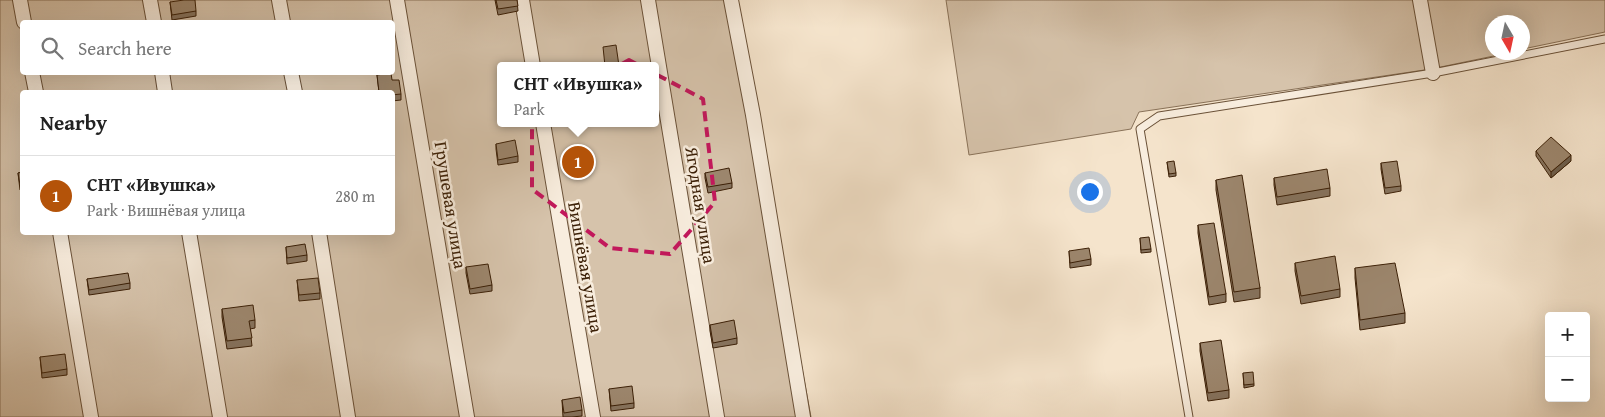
<!DOCTYPE html>
<html lang="en">
<head>
<meta charset="utf-8">
<style>
	:root { --surface:#fff; --page:#f6f6f6; --text:#222; --muted:#767676; --line:#e0e0e0; --accent:#b45309 }
	body { margin:0; font-family:"Gentium Book Plus",serif; background:var(--page); color:var(--text) }
	.controls { position:absolute; right:15px; bottom:15px; display:grid; overflow:hidden; border-radius:5px; box-shadow:0 5px 20px #0002 }
	.controls button { width:45px; height:45px; display:grid; place-items:center; padding:0; border:0; border-bottom:1px solid var(--line); background:var(--surface); color:var(--text); font:25px sans-serif }
	.compass { position:absolute; left:1485px; top:15px; width:45px; height:45px; border-radius:50%; background:var(--surface); box-shadow:0 5px 20px #0002; rotate:171deg }
	.you { position:absolute; left:1089px; top:191px; width:18px; height:18px; margin:-12px; border:4px solid #fff; border-radius:50%; background:#1a73e8; box-shadow:0 0 0 8px #1a73e833 }
	.badge { display:grid; place-items:center; width:32px; height:32px; border-radius:50%; background:var(--accent); color:#fff; font-size:16px; font-weight:700 }
	.pin { position:absolute; translate:-50% -50%; border:2px solid #fff; box-shadow:0 1px 5px #0006 }
	.popup { position:absolute; left:497px; top:62px; width:162px; height:65px; box-sizing:border-box; display:grid; place-content:center; border-radius:5px; background:var(--surface); filter:drop-shadow(0 1px 4px #0005); font-size:16px; white-space:nowrap; color:var(--muted) }
	.popup b { font-size:19px; color:var(--text) }
	.popup::after { content:''; position:absolute; left:50%; top:100%; margin-left:-10px; border:10px solid transparent; border-top-color:var(--surface) }
	.list { margin:0; padding:0; list-style:none }
	h2 { display:flex; justify-content:space-between; align-items:center; height:65px; margin:0; padding:0 20px; font-size:21px }
	h2 small { font-size:16px; font-weight:400; color:var(--muted) }
	.list li { display:grid; grid-template-columns:32px 1fr auto; gap:15px; align-items:center; box-sizing:border-box; height:80px; padding:0 20px; border-top:1px solid var(--line) }
	.list b { display:block; font-size:19px; white-space:nowrap }
	.list p { margin:0; font-size:16px; white-space:nowrap; color:var(--muted) }
	.list em { font-size:16px; font-style:normal; color:var(--muted) }
	.icon { flex:none; width:28px; height:28px; fill:none; stroke:currentColor; stroke-width:2; stroke-linecap:round; stroke-linejoin:round }
	.map { position:relative; flex:none; width:1605px; height:417px; overflow:hidden }
	.search { position:absolute; background:var(--surface); box-shadow:0 5px 20px #0002; left:20px; top:20px; width:375px; height:55px; display:flex; align-items:center; gap:12px; box-sizing:border-box; padding:0 18px; border-radius:5px; color:var(--muted); font-size:19px }
	.panel { position:absolute; background:var(--surface); box-shadow:0 5px 20px #0002; left:20px; top:90px; width:375px; height:145px; border-radius:5px }
	.map>svg:first-child { display:block }
</style>
</head>
<body>
<div class="map">
<svg width="1605" height="417" viewBox="0 0 1605 417">
	<rect width="100%" height="100%" fill="#f5e4cc"/>
	<filter id="stains"><feTurbulence type="fractalNoise" baseFrequency=".004" numOctaves="4"/><feColorMatrix values="0 0 0 0 .2 0 0 0 0 .09 0 0 0 0 .02 0 0 0 .5 -.17"/></filter>
	<radialGradient id="worn" r=".72"><stop offset=".6" stop-color="#630" stop-opacity="0"/><stop offset="1" stop-color="#630" stop-opacity=".3"/></radialGradient>
	<path fill="#d6c3ab" stroke="#897259" fill-rule="evenodd" d="M0,0H734L811,417H0ZM22,22H392V72H22ZM500,66H656V123H500ZM22,92H392V232H22Z
		M946,0H1605V32L1523,49L1522,22H1492V52L1508,53L1431,69L1139,112L1131,129L969,155Z"/>
	<g fill="none" stroke-linecap="round" stroke-linejoin="round">
		<g stroke="#6a5138" stroke-width="9">
			<path id="service" d="M1189,417L1140,129L1159,116L1433,73L1605,39"/>
		</g>
		<g stroke="#6a5138" stroke-width="16">
			<path id="minor" d="M20,0L24,22
				M150,0L154,22
				M279,0L283,22
				M397,0L467,417
				M522,0L533,66
				M648,0L717,417
				M731,0L753,115L803,417
				M1420,0L1433,73
				M32,72L36,92
				M162,72L165,92
				M291,72L295,92
				M543,123L593,417
				M60,232L91,417
				M189,232L220,417
				M319,232L348,417"/>
		</g>
		<use href="#service" stroke="#f8edde" stroke-width="7"/>
		<use href="#minor" stroke="#f8edde" stroke-width="14"/>
	</g>
	<path fill="#86735e" stroke="#3c2007" d="M495,0H517L518,11L498,15Z
		M170,2L196,11V16L172,20Z
		M377,75L401,94V100L392,101V92H379Z
		M514,123H528V124L514,126Z
		M496,144L518,156V162L498,165L496,149Z
		M1536,151L1571,161L1551,178L1536,156Z
		M1167,162L1176,173V176L1169,177Z
		M1381,163L1401,186V191L1385,194L1381,169Z
		M22,172V190H20L18,173Z
		M705,173L732,183V188L708,193L705,178Z
		M1274,178L1330,188V196L1277,205L1274,185Z
		M1216,180L1260,288V298L1234,302L1216,190Z
		M1198,225L1226,294V302L1209,305L1198,233Z
		M1140,238L1151,249V252L1141,253Z
		M286,247L307,255V261L287,264Z
		M1069,251L1091,259V265L1070,268Z
		M1295,263L1340,289V297L1301,304L1295,271Z
		M466,267L492,285V291L470,294L466,273Z
		M1355,268L1405,313V323L1360,330L1355,278Z
		M87,279L130,283V289L89,295Z
		M297,280L320,293V299L299,301Z
		M222,309L255,320V328L250,329L252,346L227,349L222,317Z
		M710,325L737,338V344L713,348L710,331Z
		M1200,343L1229,390V398L1208,401L1200,351Z
		M40,357L67,369V375L42,378Z
		M1243,373L1254,384V386L1244,388Z
		M609,389L634,403V408L611,411Z
		M562,400L582,410V416L572,417H563Z"/>
	<path fill="#6d5e4c" stroke="#3c2007" d="M1571,155V161L1551,178V172Z"/>
	<path fill="#9c866d" stroke="#3c2007" d="M184,0H195L196,11L172,15L170,2Z
		M496,0H517L518,6L498,9Z
		M616,45L619,66H605L603,47Z
		M391,73L392,80H399L401,94L392,95V92H379L377,75Z
		M1551,137L1571,155L1551,172L1536,151Z
		M515,140L518,156L498,160L496,144Z
		M1174,161L1176,173L1169,174L1167,162Z
		M1397,161L1401,186L1385,188L1381,163Z
		M729,168L732,183L708,187L705,173Z
		M1327,169L1330,188L1277,197L1274,178Z
		M22,172V184L20,185L18,173Z
		M1242,175L1260,288L1234,292L1216,180Z
		M1214,223L1226,294L1209,297L1198,225Z
		M1149,237L1151,249L1141,250L1140,238Z
		M305,244L307,255L287,258L286,247Z
		M1089,248L1091,259L1070,263L1069,251Z
		M1335,256L1340,289L1301,296L1295,263Z
		M1395,263L1405,313L1360,320L1355,268Z
		M488,264L492,285L470,289L466,267Z
		M128,273L130,283L89,290L87,279Z
		M318,278L320,293L299,295L297,280Z
		M253,305L255,320L249,321L252,338L227,341L222,309Z
		M734,320L737,338L713,343L710,325Z
		M1221,340L1229,390L1208,393L1200,343Z
		M65,354L67,369L42,373L40,357Z
		M1253,372L1254,384L1244,385L1243,373Z
		M632,386L634,403L611,406L609,389Z
		M580,397L582,410L564,413L562,400Z"/>
	<path fill="none" stroke="#c2185b" stroke-width="4" stroke-dasharray="10 6" stroke-linejoin="round" d="M629,60L703,99L715,202L670,254L610,248L532,189V115Z"/>
	<g text-anchor="middle" dominant-baseline="central" stroke-width="5" stroke-linejoin="round" paint-order="stroke">
		<g font-size="18" fill="#3c2007" stroke="#f8edde">
			<text transform="translate(451 205) rotate(81)">Грушевая улица</text>
			<text transform="translate(701 205) rotate(81)">Ягодная улица</text>
			<text transform="translate(586 267) rotate(80)">Вишнёвая улица</text>
		</g>
	</g>
	<rect width="100%" height="100%" filter="url(#stains)"/>
	<rect width="100%" height="100%" fill="url(#worn)"/>
</svg>
<div class="controls">
<button>+</button>
<button>−</button>
</div>
<svg class="compass" viewBox="-18 -18 36 36"><path d="M0-13l5 13h-10z" fill="#e53935"/><path d="M0 13l5-13h-10z" fill="#767676"/></svg>
<div class="you"></div>
<div class="pin badge" style="left:578px;top:162px">1</div>
<div class="popup"><b>СНТ «Ивушка»</b>Park</div>
<div class="search"><svg class="icon" aria-label="search" viewBox="0 0 24 24"><circle cx="10" cy="10" r="6"/><path d="M15 15l6 6"/></svg>Search here</div>
<section class="panel">
<h2>Nearby<small></small></h2>
<ul class="list">
<li><span class="badge">1</span><div><b>СНТ «Ивушка»</b><p>Park · Вишнёвая улица</p></div><em>280 m</em></li>
</ul>
</section>
</div>
</body>
</html>
